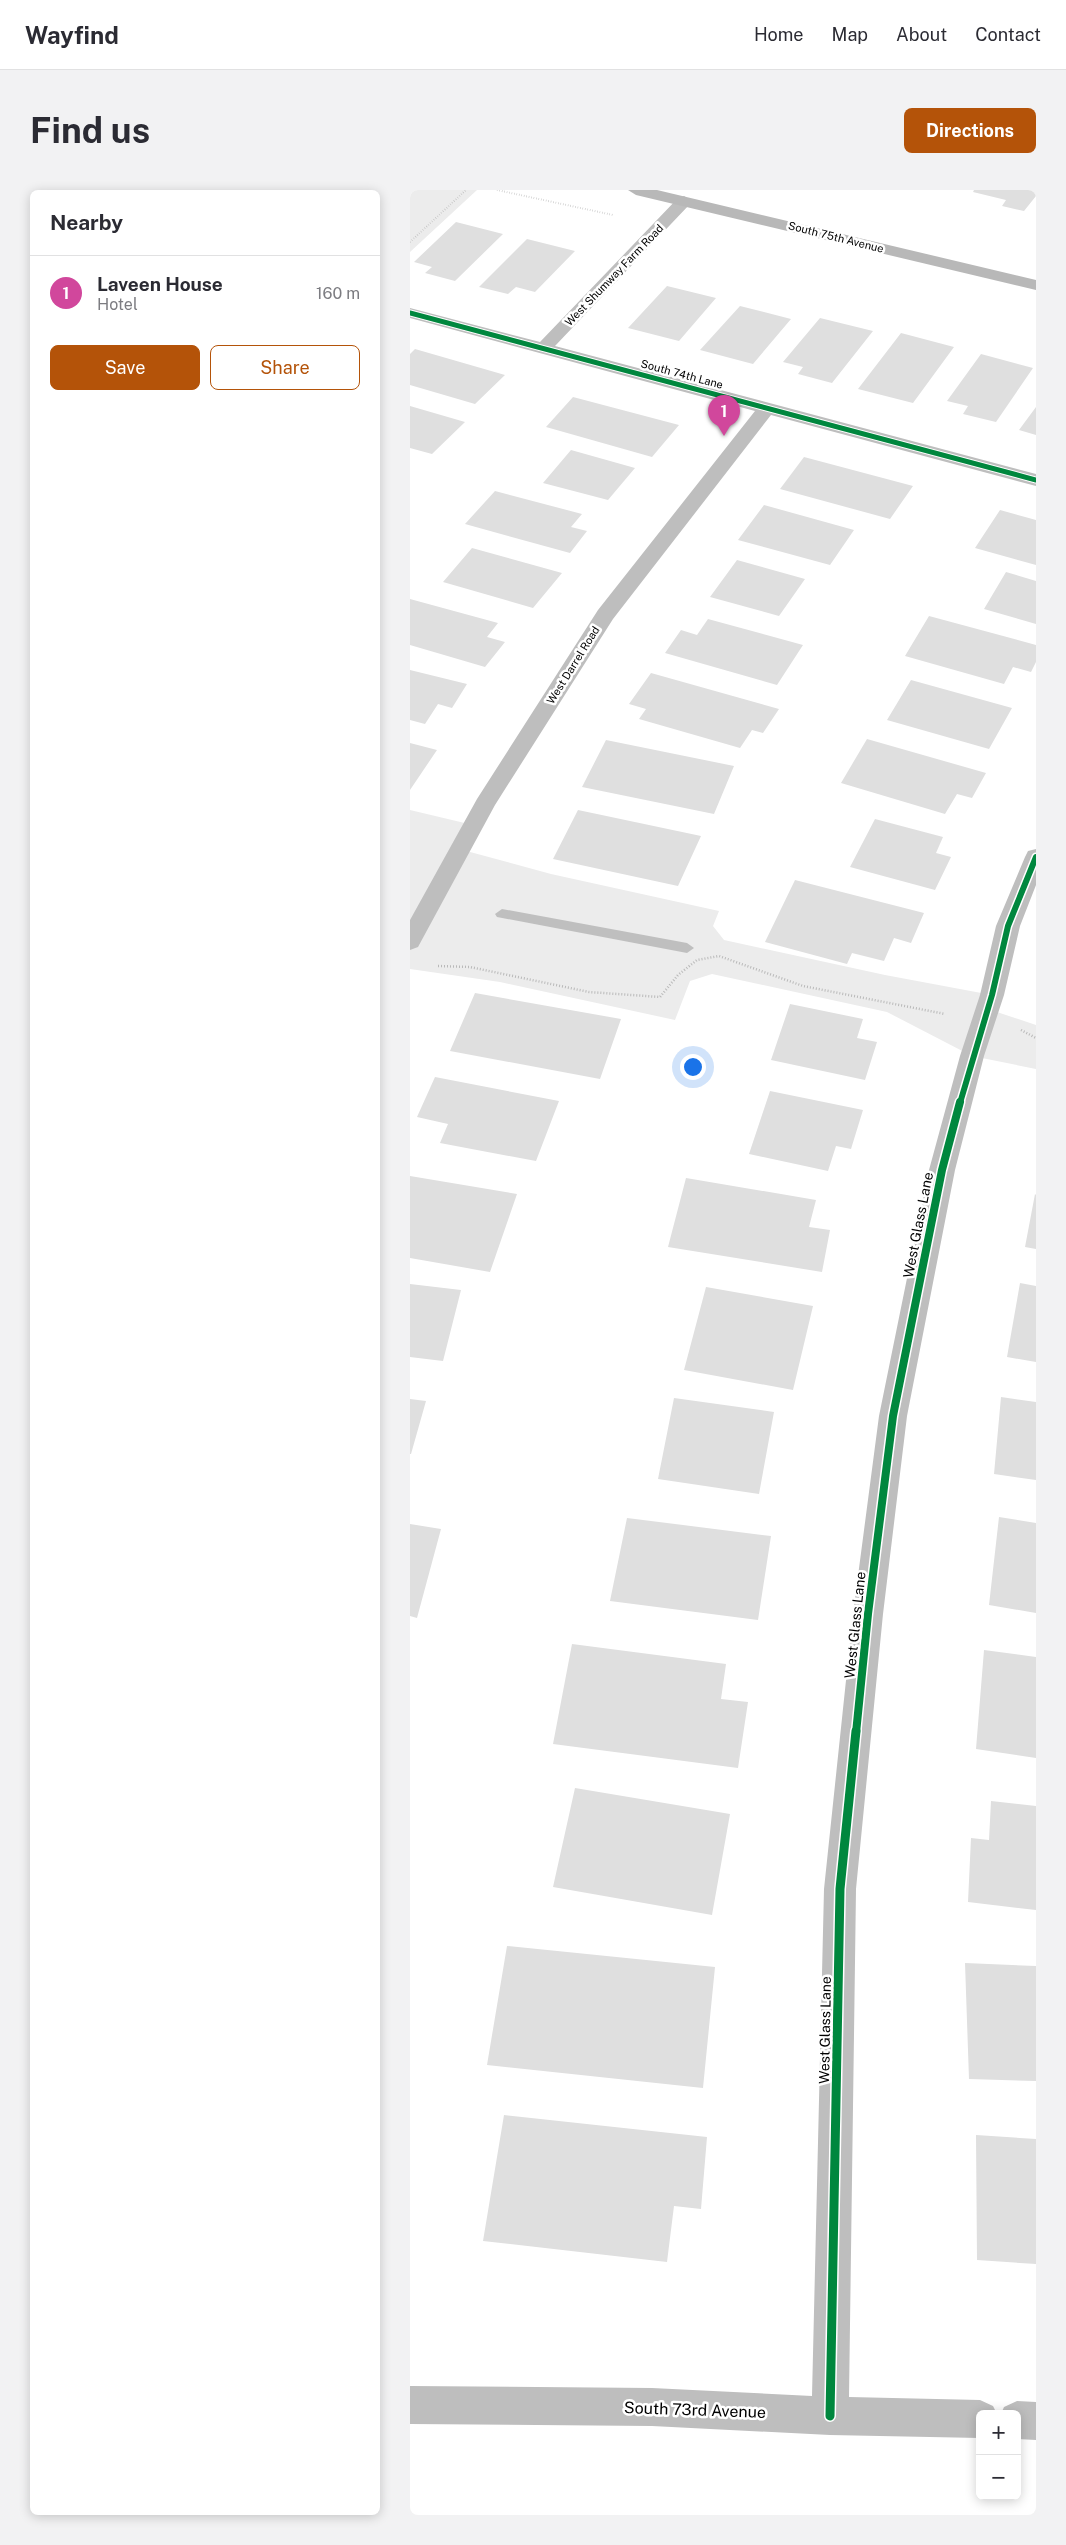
<!DOCTYPE html>
<html lang="en">
<head>
<meta charset="utf-8">
<style>
	:root { --surface:#fff; --page:#f2f2f3; --text:#2b2b33; --muted:#7c7c81; --line:#e1e1e2; --accent:#b45309 }
	body { margin:0; font-family:"Public Sans",sans-serif; background:var(--page); color:var(--text) }
	.controls { position:absolute; right:15px; bottom:15px; display:grid; overflow:hidden; border-radius:8px; box-shadow:0 2px 12px #0003 }
	.controls button { width:45px; height:45px; display:grid; place-items:center; padding:0; border:0; border-bottom:1px solid var(--line); background:var(--surface); color:var(--text); font:25px sans-serif }
	.you { position:absolute; left:282px; top:876px; width:18px; height:18px; margin:-12px; border:4px solid #fff; border-radius:50%; background:#1a73e8; box-shadow:0 0 0 8px #1a73e833 }
	.badge { display:grid; place-items:center; width:32px; height:32px; border-radius:50%; background:var(--accent); color:#fff; font-size:16px; font-weight:700 }
	.pin { position:absolute; translate:-50% -41px; filter:drop-shadow(0 1px 2px #0008) }
	.pin::after { content:''; position:absolute; top:26px; width:18px; height:15px; background:inherit; clip-path:polygon(0 0,100% 0,50% 100%) }
	.list { margin:0; padding:0; list-style:none }
	h2 { display:flex; justify-content:space-between; align-items:center; height:65px; margin:0; padding:0 20px; font-size:21px }
	h2 small { font-size:16px; font-weight:400; color:var(--muted) }
	.list li { display:grid; grid-template-columns:32px 1fr auto; gap:15px; align-items:center; box-sizing:border-box; height:75px; padding:0 20px; border-top:1px solid var(--line) }
	.list b { display:block; font-size:19px; white-space:nowrap }
	.list p { margin:0; font-size:16px; white-space:nowrap; color:var(--muted) }
	.list em { font-size:16px; font-style:normal; color:var(--muted) }
	.actions { display:flex; gap:10px; padding:15px 20px }
	.actions a { flex:1; padding:11px 0; border:1px solid var(--accent); border-radius:8px; text-align:center; font-size:18px; color:var(--accent) }
	.actions .main { background:var(--accent); color:#fff }
	.map { position:relative; flex:none; width:626px; height:2325px; overflow:hidden; border-radius:8px }
	header { display:flex; align-items:center; gap:30px; box-sizing:border-box; height:70px; padding:0 25px; background:var(--surface); border-bottom:1px solid var(--line) }
	header strong { font-size:24px }
	nav { display:flex; gap:28px; margin-inline-start:auto; font-size:18px }
	.intro { display:flex; align-items:center; justify-content:space-between; box-sizing:border-box; height:120px; padding:0 30px }
	h1 { margin:0; font-size:35px }
	.button { padding:12px 22px; border-radius:8px; background:var(--accent); color:#fff; font-size:18px; font-weight:700 }
	main { display:flex; gap:30px; padding:0 30px }
	aside { flex:1; background:var(--surface); border-radius:8px; box-shadow:0 2px 12px #0003 }
	.map>svg:first-child { display:block }
</style>
</head>
<body>
<header>
<strong>Wayfind</strong>
<nav><a>Home</a><a>Map</a><a>About</a><a>Contact</a></nav>
</header>
<div class="intro"><h1>Find us</h1><a class="button">Directions</a></div>
<main>
<aside>
<h2>Nearby<small></small></h2>
<ul class="list">
<li><span class="badge" style="background:#d1479c">1</span><div><b>Laveen House</b><p>Hotel</p></div><em>160 m</em></li>
</ul>
<div class="actions"><a class="main">Save</a><a>Share</a></div>
</aside>
<div class="map">
<svg width="626" height="2325" viewBox="0 0 626 2325">
	<rect width="100%" height="100%" fill="#fff"/>
	<path fill="#ececec" d="M0,0H67L0,62Z
		M0,620L63,635L49,659L141,684L309,721L303,736L314,750L475,785L582,805L578,819L626,835V879L562,866L477,822L302,784L280,791L265,830L90,792L0,779Z"/>
	<g fill="none" stroke-linecap="round" stroke-linejoin="round">
		<path fill="#bfbfbf" fill-rule="evenodd" d="M92,719L277,753L284,758L277,763L87,727L85,724Z"/>
	</g>
	<path fill="#dfdfdf" d="M564,0H626V6L614,21L592,16L596,10L563,2Z
		M46,32L93,44L45,91L15,83L22,77L4,72Z
		M117,49L165,61L125,102L106,97L98,104L69,97Z
		M257,96L306,108L269,151L218,138Z
		M330,116L381,129L343,174L290,160Z
		M410,128L463,141L422,193L388,184L393,177L373,172Z
		M491,143L544,157L503,213L448,199Z
		M5,159L95,185L65,214L0,195V164Z
		M571,164L623,178L586,232L553,224L558,216L537,211Z
		M163,207L269,235L242,267L136,237Z
		M0,216L55,232L22,264L0,258Z
		M626,217V245L609,240Z
		M161,260L225,278L198,310L133,293Z
		M394,267L503,296L480,329L370,299Z
		M85,301L172,324L161,337L177,341L160,363L55,334Z
		M354,315L444,340L420,375L328,350Z
		M590,320L626,330V375L565,358Z
		M62,358L152,383L123,418L33,392Z
		M327,370L395,389L369,426L300,407Z
		M596,382L626,391V434L574,419Z
		M0,409L88,433L77,447L95,452L75,477L0,455Z
		M519,426L626,455V472L621,482L603,477L594,494L495,466Z
		M298,429L393,455L367,495L255,463L271,440L287,445Z
		M0,480L57,494L42,518L28,514L15,534L0,530Z
		M241,483L369,519L353,543L342,540L330,558L229,529L236,519L219,514Z
		M501,490L602,518L579,559L477,530Z
		M457,549L576,583L562,608L547,604L535,624L431,593Z
		M196,550L324,576L304,624L172,597Z
		M0,553L27,560L0,600Z
		M168,620L291,646L268,696L143,669Z
		M465,629L533,647L526,663L541,667L525,700L440,677Z
		M385,690L514,723L501,753L484,748L474,771L442,763L437,774L355,752Z
		M65,803L211,829L190,889L40,861Z
		M380,814L453,829L447,848L467,852L455,890L361,870Z
		M25,887L149,911L126,971L30,953L38,934L7,927Z
		M360,901L453,920L441,959L426,956L418,981L339,964Z
		M0,986L107,1004L80,1082L0,1068Z
		M276,988L406,1010L399,1037L420,1040L412,1082L258,1057Z
		M625,1004L626,1005V1059L615,1057Z
		M610,1093L626,1096V1172L597,1167Z
		M0,1094L51,1100L33,1171L0,1167Z
		M296,1097L403,1116L383,1200L274,1180Z
		M591,1207L626,1212V1290L584,1284Z
		M264,1208L364,1222L349,1304L248,1289Z
		M0,1209L16,1211L1,1264H0Z
		M589,1327L626,1333V1423L579,1415Z
		M217,1328L361,1346L348,1430L200,1411Z
		M0,1334L31,1339L7,1428L0,1426Z
		M162,1454L316,1474L311,1509L338,1512L328,1578L143,1554Z
		M574,1460L626,1467V1568L566,1559Z
		M165,1598L320,1624L302,1725L143,1697Z
		M581,1611L626,1616V1720L558,1712L561,1648L579,1650Z
		M97,1756L305,1777L293,1898L77,1875Z
		M555,1773L626,1776V1891L559,1889Z
		M94,1925L297,1947L291,2019L264,2016L257,2072L73,2051Z
		M566,1945L626,1949V2074L567,2070Z"/>
	<g fill="none" stroke-linecap="round" stroke-linejoin="round">
		<path stroke="#b9b9b9" stroke-width="2" stroke-dasharray="0.5 2" stroke-linecap="butt" d="M87,0L203,25
			M0,52L56,0"/>
		<path stroke="#b9b9b9" stroke-width="2.5" stroke-dasharray="1 2" stroke-linecap="butt" d="M28,776L60,777L179,802L250,807L268,785L287,770L309,766L393,796L535,824
			M611,840L626,848"/>
		<path fill="#bebebe" fill-rule="evenodd" d="M274,6L282,11L280,14L145,156L626,284V296L361,225L203,429L85,615L8,757L0,760V730L67,609L188,420L345,221L0,128V118L130,152L268,8Z
			M626,659V695L610,736L594,805L574,866L545,980L497,1226L473,1424L446,1699L439,2207L570,2210L583,2216L587,2224H570V2248L420,2245L242,2236L0,2234V2196L242,2198L402,2206L414,1699L443,1424L469,1226L519,980L550,866L570,805L586,736L615,667L618,661Z
			M607,2211L626,2212V2250L607,2249V2224H591L594,2217Z"/>
		<path fill="#b8b8b8" fill-rule="evenodd" d="M218,0H247L626,90V100L226,5Z"/>
		<g stroke="#fff" stroke-width="7">
			<path id="cycleway-far3" d="M0,123L626,290"/>
		</g>
		<g stroke="#fff" stroke-width="9">
			<path id="cycleway-far2" d="M550,913L582,805L598,736L626,667"/>
		</g>
		<g stroke="#fff" stroke-width="11">
			<path id="cycleway-far1" d="M446,1543L458,1424L483,1226L532,980L550,912"/>
		</g>
		<g stroke="#fff" stroke-width="12">
			<path id="cycleway" d="M420,2226L430,1699L446,1541"/>
		</g>
		<use href="#cycleway-far3" stroke="#00873e" stroke-width="5"/>
		<use href="#cycleway-far2" stroke="#00873e" stroke-width="6"/>
		<use href="#cycleway-far1" stroke="#00873e" stroke-width="8"/>
		<use href="#cycleway" stroke="#00873e" stroke-width="9"/>
	</g>
	<g text-anchor="middle" dominant-baseline="central" stroke-width="5" stroke-linejoin="round" paint-order="stroke">
		<g font-size="11" fill="#000" stroke="#fff">
			<text transform="translate(426 47) rotate(14)">South 75th Avenue</text>
			<text transform="translate(204 85) rotate(-46)">West Shumway Farm Road</text>
			<text transform="translate(272 184) rotate(15)">South 74th Lane</text>
			<text transform="translate(163 475) rotate(-58)">West Darrel Road</text>
		</g>
		<g font-size="14" fill="#000" stroke="#fff">
			<text transform="translate(508 1035) rotate(-79)">West Glass Lane</text>
			<text transform="translate(445 1435) rotate(-84)">West Glass Lane</text>
			<text transform="translate(415 1840) rotate(-89)">West Glass Lane</text>
		</g>
		<g font-size="16" fill="#000" stroke="#fff">
			<text transform="translate(285 2220) rotate(2)">South 73rd Avenue</text>
		</g>
	</g>
</svg>
<div class="controls">
<button>+</button>
<button>−</button>
</div>
<div class="you"></div>
<div class="pin badge" style="left:314px;top:246px;background:#d1479c">1</div>
</div>
</main>
</body>
</html>
